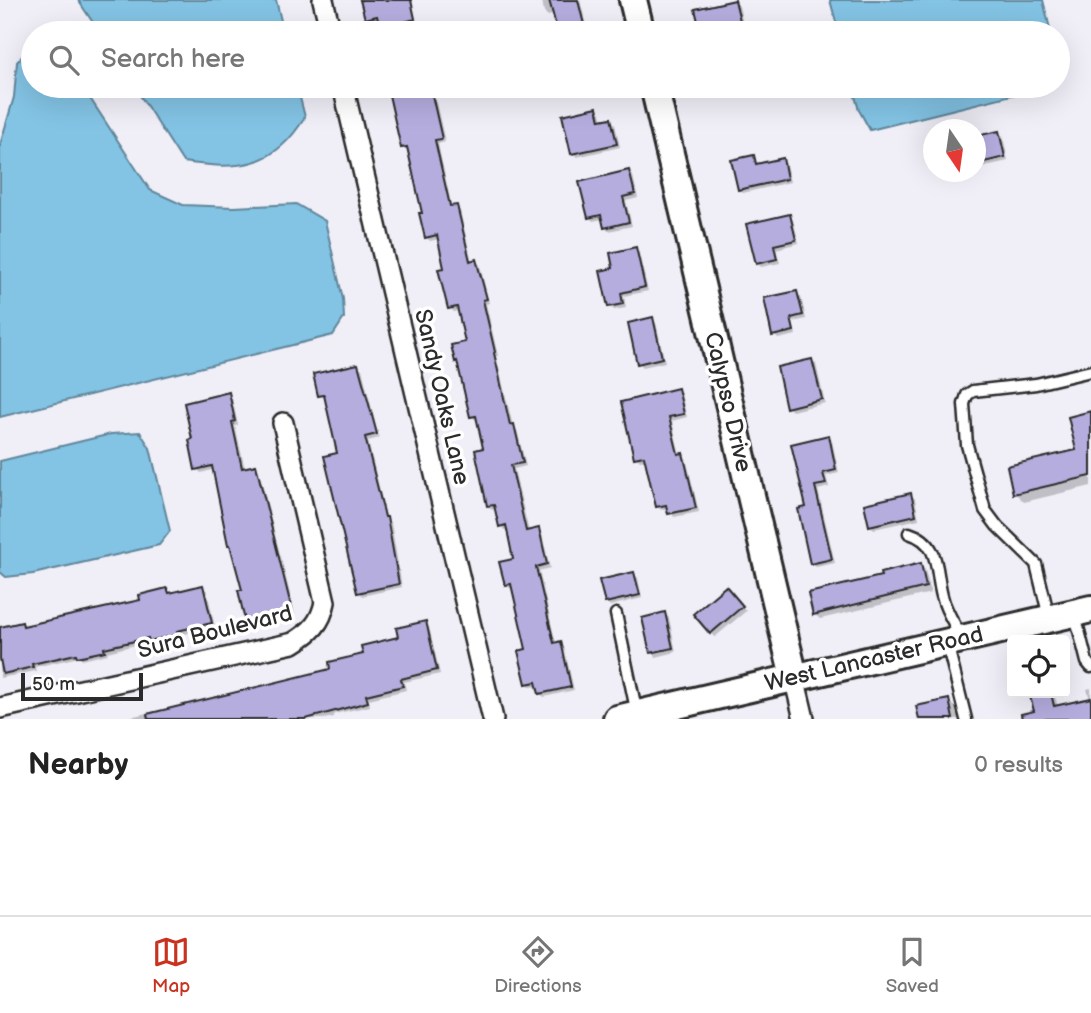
<!DOCTYPE html>
<html lang="en">
<head>
<meta charset="utf-8">
<style>
	:root { --surface:#fff; --page:#f6f6f6; --text:#222; --muted:#767676; --line:#e0e0e0; --accent:#c8321e }
	body { margin:0; font-family:"Balsamiq Sans",sans-serif; background:var(--page); color:var(--text) }
	.controls { position:absolute; right:21px; bottom:21px; display:grid; overflow:hidden; border-radius:7px; box-shadow:0 7px 28px #0002 }
	.controls button { width:63px; height:63px; display:grid; place-items:center; padding:0; border:0; border-bottom:2px solid var(--line); background:var(--surface); color:var(--text); font:35px sans-serif }
	.compass { position:absolute; left:923px; top:119px; width:63px; height:63px; border-radius:50%; background:var(--surface); box-shadow:0 7px 28px #0002; rotate:167deg }
	.scale { position:absolute; left:21px; bottom:18px; width:122px; box-sizing:border-box; padding-left:7px; border:4px solid #2b2b2b; border-top:0; font-size:19px; line-height:24px; white-space:nowrap; color:#2b2b2b; -webkit-text-stroke:5px #fff; paint-order:stroke }
	.list { margin:0; padding:0; list-style:none }
	h2 { display:flex; justify-content:space-between; align-items:center; height:91px; margin:0; padding:0 28px; font-size:30px }
	h2 small { font-size:23px; font-weight:400; color:var(--muted) }
	.icon { flex:none; width:38px; height:38px; fill:none; stroke:currentColor; stroke-width:2; stroke-linecap:round; stroke-linejoin:round }
	.map { position:relative; flex:none; width:1091px; height:719px; overflow:hidden }
	.search { position:absolute; background:var(--surface); box-shadow:0 7px 28px #0002; left:21px; right:21px; top:21px; height:77px; display:flex; align-items:center; gap:18px; box-sizing:border-box; padding:0 24px; border-radius:38px; color:var(--muted); font-size:26px }
	.sheet { height:196px; background:var(--surface) }
	nav { display:flex; justify-content:space-around; align-items:center; box-sizing:border-box; height:98px; border-top:2px solid var(--line); background:var(--surface); font-size:19px; color:var(--muted) }
	nav a { display:grid; justify-items:center; gap:4px }
	nav .on { color:var(--accent) }
	.map>svg:first-child { display:block }
</style>
</head>
<body>
<div class="map">
<svg width="1091" height="719" viewBox="0 0 1091 719">
	<rect width="100%" height="100%" fill="#f0eff8"/>
	<filter id="ink" filterUnits="userSpaceOnUse"><feTurbulence type="fractalNoise" baseFrequency=".0143" numOctaves="2"/><feDisplacementMap in="SourceGraphic" scale="14" xChannelSelector="R" yChannelSelector="G"/><feConvolveMatrix kernelMatrix="1 2 1 2 8 2 1 2 1" color-interpolation-filters="sRGB"/></filter>
	<g filter="url(#ink)">
		<path fill="#83c3e4" stroke="#60869a" stroke-width="2" d="M78,0H276L284,33H100Z
			M830,0H1043L1051,33H839Z
			M32,45L33,86H82L150,190L183,205L234,207L296,204L325,221L343,299L344,318L333,335L0,417V145L14,97L17,62Z
			M134,86H297L305,117C274,169 238,170 183,162Z
			M852,86H1048L870,130L859,110Z
			M140,432L150,448L170,531L159,545L33,574L6,577L0,572V461L111,434Z"/>
		<path fill="#0003" d="M362,0H411L420,33H383L379,20L370,22L366,18Z
			M542,0H580L588,33H560L555,14L548,16L544,12Z
			M735,2L739,6L745,33H714L713,31L705,33L701,29Z
			M387,86H443L433,89L445,142L438,144L452,208L456,207L460,211L472,262L476,261L480,265L489,303L486,304L498,356H496L513,426L517,430L526,466L514,469L529,532L538,530L542,534L550,568L539,571L556,644L560,643L564,647L574,690L544,697L540,693L539,686L531,687L527,683L528,651L513,588H510L506,585L516,560L508,529L504,530L501,526L496,509L492,510L488,506L485,449L478,420H476L472,416L460,364L456,361L467,344L460,310L454,312L450,308L446,269L439,239L430,241L426,237L424,214L409,151L403,147Z
			M597,109L601,113L603,122L611,120L615,124L620,147L577,157L573,153Z
			M999,133L1003,136L1008,161L981,167L976,157V138Z
			M753,157L759,166L782,160L786,164L790,182L743,193L739,189Z
			M629,172L633,176L638,198L626,201L632,226L609,231L605,227L603,219L593,221L589,217Z
			M789,216L793,220L799,243L776,249L780,263L761,267L757,263Z
			M635,249L639,253L648,291L624,296L626,308L614,310L610,306L615,269Z
			M797,293L801,297L806,319L793,322L796,335L778,339L774,335Z
			M652,319L656,323L665,362L643,367L639,363Z
			M812,360L816,364L825,403L792,411L788,407Z
			M358,366L362,369L379,438L368,441L387,520L391,523L402,587L362,596L359,592L339,455L326,398L320,395Z
			M677,390L681,394L687,417L672,421L680,455L686,458L699,512L674,517L669,508L661,510L657,506L646,460L640,461L636,457Z
			M228,394L232,398L238,425L235,426L245,469L255,467L259,471L295,614L251,624L247,620L244,591L215,469L201,473L197,469Z
			M1091,413V486L1024,502L1015,493L1078,451Z
			M828,437L832,441L839,473L826,476L829,487L818,490L835,563L816,567L812,563L808,509Z
			M911,495L915,499L919,519L874,529L870,525Z
			M920,565L925,570L931,593L820,619L814,614L883,577Z
			M634,574L638,578L642,598L610,606L606,602Z
			M203,587L207,591L215,627L180,635L181,638L155,644L152,641L107,652L108,654L82,660L79,657L35,667L36,671L0,678V628L22,624L26,628L142,601L167,590L171,594Z
			M730,592L746,611L715,637L695,614Z
			M665,614L669,618L676,652L656,657L652,653Z
			M425,623L429,627L440,674L404,682L406,690L369,699L370,706L334,714V717L324,719H121L164,709L166,711L332,670L401,638Z
			M1091,688V719H1038L1031,693H1054L1058,707L1090,700L1087,689Z
			M948,701L957,709L959,719H921L918,708Z"/>
		<path fill="#b4adde" stroke="#2b2b2b" stroke-width="2" d="M360,0H411L415,19L404,22L406,33H381L377,16L365,19Z
			M549,0H578L586,33H558Z
			M735,0L743,33H712L711,27L700,30L695,9Z
			M387,86H430L442,139L435,140L450,206L457,205L470,261L476,259L487,299L483,300L495,352L494,353L510,425L514,424L523,463L511,465L526,531L539,528L547,564L536,567L554,643L561,641L571,687L539,694L536,682L526,684L518,651L526,649L511,584L505,585L499,562L513,559L506,525L499,527L494,505L487,506L475,450L483,448L476,416L470,417L457,361L455,362L451,345L465,342L457,307L448,309L438,269L444,268L437,235L425,238L419,213H422L407,147L401,148Z
			M597,107L600,120L611,118L617,144L571,154L562,115Z
			M999,131L1005,157L976,164V136Z
			M754,155L756,164L783,158L787,179L738,190L731,160Z
			M629,170L635,194L623,197L629,222L604,228L601,215L588,218L579,182Z
			M790,214L796,240L774,245L777,259L756,264L746,224Z
			M636,247L645,287L621,293L623,304L608,307L600,271L613,268L610,253Z
			M797,291L803,315L791,318L794,331L772,336L764,298Z
			M653,317L662,358L637,364L628,323Z
			M812,359L822,399L786,408L777,367Z
			M358,364L377,434L365,437L385,517H387L399,584L357,593L324,456L337,453L324,395L318,396L313,374Z
			M678,388L684,414L669,417L678,454L683,453L696,508L668,514L666,505L656,507L644,456L634,458L621,402Z
			M229,392L235,421L232,422L242,468L256,465L292,610L245,621L238,590H242L230,545H228L212,466L195,470L189,440L192,439L184,403Z
			M1091,411V476L1013,494L1007,466L1076,450L1068,417Z
			M829,435L836,470L823,473L826,484L815,486L832,559L810,564L798,509L806,507L791,444Z
			M911,493L916,515L869,526L864,504Z
			M921,563L926,587L813,615L808,593L881,576L880,573Z
			M634,572L640,595L605,603L599,580Z
			M203,585L212,623L177,631L178,635L149,641L148,638L104,648L105,651L77,657L76,654L32,664L33,667L3,674L0,659V627L22,622L23,626L140,600L139,595L167,588L169,593Z
			M726,586L743,606L710,634L693,614Z
			M665,612L673,648L650,653L642,618Z
			M426,621L437,670L401,679L403,686L366,695L368,702L306,719H148L147,714L330,669L329,662L363,654L361,646L398,637L396,628Z
			M1029,693H1051L1054,706L1091,698V719H1022L1021,714L1034,711Z
			M949,699L953,719H919L916,706Z"/>
		<g fill="none" stroke-linecap="round" stroke-linejoin="round">
			<g stroke="#2b2b2b" stroke-width="15">
				<path id="lane" d="M909,533C941,543 935,570 942,596C945,610 954,623 961,636
					M616,614L637,714
					M1075,615L1087,662L1091,667
					M1049,617L1036,564L997,526L985,510L967,445L964,404L967,395L973,391L1036,384L1091,371
					M947,643L966,719"/>
			</g>
			<g stroke="#2b2b2b" stroke-width="24">
				<path id="street" d="M323,0L331,33
					M343,86L493,719
					M794,677L804,719
					M0,708L293,643C311,632 321,623 325,602L283,423"/>
			</g>
			<g stroke="#2b2b2b" stroke-width="32">
				<path id="secondary" d="M633,0L641,33
					M654,86L794,677
					M617,719L1091,609"/>
			</g>
			<use href="#lane" stroke="#fff" stroke-width="10"/>
			<use href="#street" stroke="#fff" stroke-width="19"/>
			<use href="#secondary" stroke="#fff" stroke-width="26"/>
		</g>
	</g>
	<g text-anchor="middle" dominant-baseline="central" stroke-width="7" stroke-linejoin="round" paint-order="stroke">
		<g font-size="23" fill="#2b2b2b" stroke="#fff">
			<text transform="translate(442 397) rotate(77)">Sandy Oaks Lane</text>
			<text transform="translate(728 402) rotate(77)">Calypso Drive</text>
			<text transform="translate(215 632) rotate(-14)">Sura Boulevard</text>
			<text transform="translate(874 659) rotate(-13)">West Lancaster Road</text>
		</g>
	</g>
</svg>
<div class="controls">
<button><svg class="icon" aria-label="locate" viewBox="0 0 24 24"><circle cx="12" cy="12" r="6"/><path d="M12 2v4M12 18v4M2 12h4M18 12h4"/></svg></button>
</div>
<svg class="compass" viewBox="-18 -18 36 36"><path d="M0-13l5 13h-10z" fill="#e53935"/><path d="M0 13l5-13h-10z" fill="#767676"/></svg>
<div class="scale">50 m</div>
<div class="search"><svg class="icon" aria-label="search" viewBox="0 0 24 24"><circle cx="10" cy="10" r="6"/><path d="M15 15l6 6"/></svg>Search here</div>
</div>
<section class="sheet">
<h2>Nearby<small>0 results</small></h2>
<ul class="list">
</ul>
</section>
<nav>
<a class="on"><svg class="icon" aria-label="map" viewBox="0 0 24 24"><path d="M3 6l6-2 6 2 6-2v14l-6 2-6-2-6 2zM9 4v14M15 6v14"/></svg>Map</a>
<a><svg class="icon" aria-label="directions" viewBox="0 0 24 24"><path d="M12 3l9 9-9 9-9-9zM9 14v-3h6M13 9l2 2-2 2"/></svg>Directions</a>
<a><svg class="icon" aria-label="saved" viewBox="0 0 24 24"><path d="M7 4h10v16l-5-4-5 4z"/></svg>Saved</a>
</nav>
</body>
</html>
